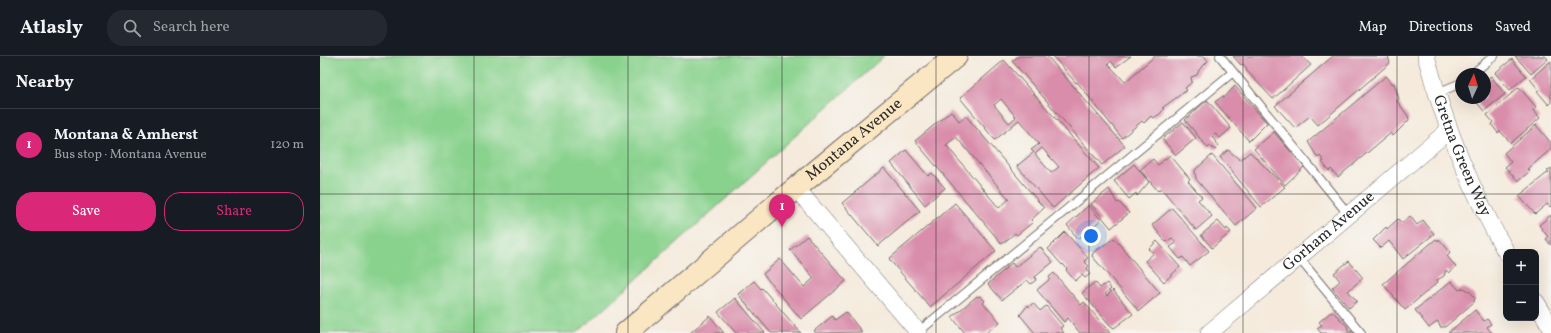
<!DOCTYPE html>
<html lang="en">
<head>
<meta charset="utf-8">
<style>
	:root { --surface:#171b24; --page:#242831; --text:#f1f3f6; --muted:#9ea1a6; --line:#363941; --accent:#db2777 }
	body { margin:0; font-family:Vollkorn,serif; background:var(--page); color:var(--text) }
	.controls { position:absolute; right:12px; bottom:12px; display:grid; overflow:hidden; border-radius:8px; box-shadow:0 4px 16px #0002 }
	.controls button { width:36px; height:36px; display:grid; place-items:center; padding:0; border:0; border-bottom:1px solid var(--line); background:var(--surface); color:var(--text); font:20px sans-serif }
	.compass { position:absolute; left:1135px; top:12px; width:36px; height:36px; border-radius:50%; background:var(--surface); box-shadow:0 4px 16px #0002; rotate:4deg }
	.you { position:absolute; left:771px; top:180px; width:14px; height:14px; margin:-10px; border:3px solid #fff; border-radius:50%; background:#1a73e8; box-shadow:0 0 0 6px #1a73e833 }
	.badge { display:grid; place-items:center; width:26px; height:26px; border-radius:50%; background:var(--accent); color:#fff; font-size:13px; font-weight:700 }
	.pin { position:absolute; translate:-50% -33px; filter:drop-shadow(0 1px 2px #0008) }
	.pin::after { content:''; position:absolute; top:21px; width:14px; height:12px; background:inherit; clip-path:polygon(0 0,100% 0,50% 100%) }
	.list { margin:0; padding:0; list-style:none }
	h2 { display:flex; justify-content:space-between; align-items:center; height:52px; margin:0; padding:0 16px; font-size:17px }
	h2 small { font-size:13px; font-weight:400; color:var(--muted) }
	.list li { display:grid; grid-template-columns:26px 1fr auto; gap:12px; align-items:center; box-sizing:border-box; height:72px; padding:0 16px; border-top:1px solid var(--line) }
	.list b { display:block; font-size:15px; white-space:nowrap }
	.list p { margin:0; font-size:13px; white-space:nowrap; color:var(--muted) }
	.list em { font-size:13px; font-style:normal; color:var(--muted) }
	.actions { display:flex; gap:8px; padding:12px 16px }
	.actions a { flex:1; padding:9px 0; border:1px solid var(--accent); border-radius:16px; text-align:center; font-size:14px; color:var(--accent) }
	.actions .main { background:var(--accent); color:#fff }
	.icon { flex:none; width:22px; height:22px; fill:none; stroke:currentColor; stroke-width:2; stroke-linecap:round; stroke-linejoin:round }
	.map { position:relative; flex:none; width:1231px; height:277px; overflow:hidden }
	header { display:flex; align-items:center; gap:24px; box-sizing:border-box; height:56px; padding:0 20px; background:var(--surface); border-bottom:1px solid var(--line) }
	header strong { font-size:19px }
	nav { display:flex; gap:22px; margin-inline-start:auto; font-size:14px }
	.search { width:280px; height:36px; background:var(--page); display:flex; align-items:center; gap:10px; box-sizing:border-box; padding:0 14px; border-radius:16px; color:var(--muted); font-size:15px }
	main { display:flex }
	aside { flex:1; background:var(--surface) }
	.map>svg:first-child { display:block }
</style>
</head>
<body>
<header>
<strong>Atlasly</strong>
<div class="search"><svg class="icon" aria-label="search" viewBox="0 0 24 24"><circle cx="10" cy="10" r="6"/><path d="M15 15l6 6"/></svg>Search here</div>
<nav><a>Map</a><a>Directions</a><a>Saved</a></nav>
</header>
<main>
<aside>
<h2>Nearby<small></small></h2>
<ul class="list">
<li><span class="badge">1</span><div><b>Montana &amp; Amherst</b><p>Bus stop · Montana Avenue</p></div><em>120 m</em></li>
</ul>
<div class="actions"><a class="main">Save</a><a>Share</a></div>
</aside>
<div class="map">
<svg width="1231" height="277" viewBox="0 0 1231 277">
	<rect width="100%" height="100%" fill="#f6f6f2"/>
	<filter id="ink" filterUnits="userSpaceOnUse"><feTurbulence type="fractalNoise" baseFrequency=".025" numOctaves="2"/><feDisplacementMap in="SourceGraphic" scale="8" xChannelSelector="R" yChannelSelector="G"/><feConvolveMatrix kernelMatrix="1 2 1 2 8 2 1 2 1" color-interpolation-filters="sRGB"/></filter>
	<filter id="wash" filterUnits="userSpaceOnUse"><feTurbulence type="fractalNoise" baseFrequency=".012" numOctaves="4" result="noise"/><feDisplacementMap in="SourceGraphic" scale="16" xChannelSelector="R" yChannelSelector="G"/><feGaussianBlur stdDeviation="0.9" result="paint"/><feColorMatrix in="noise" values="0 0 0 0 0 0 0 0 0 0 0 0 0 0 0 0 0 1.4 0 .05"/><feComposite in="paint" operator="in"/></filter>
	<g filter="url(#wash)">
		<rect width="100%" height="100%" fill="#f5eadc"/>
		<path fill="#89d28d" stroke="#5a7e5c" d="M0,0H564L257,277H0Z"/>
		<g id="blocks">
			<path fill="#d98daa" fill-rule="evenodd" d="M699,0H727L805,90L782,109L692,5Z
				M733,0H811L796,11L791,5L788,8L805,26L835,0H884L888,5L879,14L877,19L871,21L872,26L865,32L867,34L842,52L844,53L840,58L833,62L831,60L824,67L822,65L802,82L757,26L756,27Z
				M913,0H981L991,9L953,43L926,14L927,13L923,8L921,9Z
				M1013,0H1068L1070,7L998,69L990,60L975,72L955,50Z
				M1195,0H1225L1228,3L1211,18Z
				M1192,3L1206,20L1190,34L1175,17Z
				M684,4L779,112L733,152L697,110L714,96L711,94L719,88L699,64L675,84L640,42ZM681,43L696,61L689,67L674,49ZM722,92L739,111L731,117L715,98Z
				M1231,5V47L1229,49L1217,35L1219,34L1210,23Z
				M1066,20L1073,28L1074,27L1079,43L1077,45L1088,60L1089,64L1073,80L1071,77L1018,121L1011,113L1009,115L1002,106L1004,105L1000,100L998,102L988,86Z
				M1171,20L1185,38L1164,55L1153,42H1165V25Z
				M915,30L947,67L929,85L895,46L903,40L904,42Z
				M1199,31L1216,51L1213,54L1220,62L1191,87L1180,75L1178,77L1171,68L1173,66L1167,59Z
				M887,44L911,72L900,82L895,78L892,81L899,90L895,94L890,90L888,92L865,64Z
				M631,55L639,65L646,60L724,152L711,164L713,166L697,179L695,177L682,188L595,85ZM636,81L689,143L679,152L626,89Z
				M863,66L876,82L856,99L842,83Z
				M1216,69L1231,87V93L1208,113L1210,115L1198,125L1185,111L1191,106L1184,97Z
				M954,76L984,111L965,129L934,93Z
				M586,94L608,120L612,117L625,132L605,149L571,107Z
				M908,94L920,104L930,96L965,131L941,151L900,101Z
				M850,99L870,123L868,125L882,141L878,144L892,160L876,174L841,132L838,135L820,114L833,103L838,109Z
				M892,99L937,152L916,170L876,123L875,114Z
				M814,108L829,126L817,140L816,137L809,143L794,125Z
				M564,112L600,155L558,190L522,147Z
				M1231,112V150L1230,151L1227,148L1215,158L1199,140L1226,118L1229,117L1227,115Z
				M789,133L797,147L799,146L809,157L791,172L771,148Z
				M635,147L676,195L610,251L569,203Z
				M769,149L781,164L758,183L747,169Z
				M852,152L889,195L870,210L863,201L860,203L850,191L856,187L852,182L846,186L832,169Z
				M1231,159V189L1226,183L1228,181L1219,169Z
				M1090,160L1097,169L1103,164L1114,178L1083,203L1069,185L1061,192L1053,184L1066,171L1067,173L1078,163L1082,167Z
				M898,165L906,174L907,172L911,176L892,192L881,179Z
				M745,176L768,202L764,205L769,210L767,212L770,218L765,222L762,219L755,225L746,214L747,213L743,208L742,209L728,193Z
				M487,180L526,225L481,263L443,218L460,203L484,231L494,222L470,194Z
				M794,182L840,237L819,255L772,200L773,197Z
				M1116,183L1118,185L1119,183L1130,196L1127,200L1136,211L1129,217L1126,214L1124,220L1117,224L1118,226L1085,254L1063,228Z
				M837,185L860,211L844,226L825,205L834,197L829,193Z
				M720,191L733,206L715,221L716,224L711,228L707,224L682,244L668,228L692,207L695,211Z
				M1029,205L1043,222L1028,235L1037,245L1029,252L1012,232L1020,225L1014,217Z
				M734,217L761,249L764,246L790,277H760L748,262L744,266L717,234L730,223L729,221Z
				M434,225L441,233L442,232L481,277H451L418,238Z
				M1131,225L1139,234L1144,232L1149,235L1155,241L1154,246L1125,271H1120L1118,265L1109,272L1095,254Z
				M775,226L780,232L787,227L791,233L785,238L787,240L793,234L813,258L794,272L790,269L762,237Z
				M657,240L658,241L660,240L665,245L663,247L680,266L666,277H645L632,261Z
				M415,242L445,277H416L398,256Z
				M713,247L720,255L726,250L743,270L740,272L744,277H715L700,259L708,249L709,251Z
				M1155,254L1164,265L1167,263L1171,268L1167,271L1172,277H1128Z
				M1012,255L1027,270L1029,276L1031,274L1034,277H1001L997,272L1002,269L999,266Z
				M526,256L542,276L496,277L494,275L512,260L515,264Z
				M390,260L404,277H370Z"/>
		</g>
	</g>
	<g filter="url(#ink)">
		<use href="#blocks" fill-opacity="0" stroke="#726e69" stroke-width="1"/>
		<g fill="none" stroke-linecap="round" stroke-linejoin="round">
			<g stroke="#726e69" stroke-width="10">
				<path id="lane" d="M900,0L1029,159
					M1152,18L1174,0
					M1117,37L1141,27
					M979,202L1041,277
					M597,277L913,16"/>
			</g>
			<g stroke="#726e69" stroke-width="18">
				<g id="street">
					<path id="s1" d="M1106,0C1125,70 1150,133 1186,196"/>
					<path d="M476,132L599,277"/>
					<path d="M1216,246L1231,271"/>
					<path id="s2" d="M889,277L1128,75"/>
				</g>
			</g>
			<g stroke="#726e69" stroke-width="24">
				<g id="secondary">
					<path id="s3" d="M306,277L476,132L636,0"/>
				</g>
			</g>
			<use href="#lane" stroke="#fff" stroke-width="8"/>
			<use href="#street" stroke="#fff" stroke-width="17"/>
			<use href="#secondary" stroke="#fbe6c3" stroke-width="22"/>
		</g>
	</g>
	<path fill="none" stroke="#2b2b2b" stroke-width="1" stroke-opacity="0.55" d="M154,0V277M308,0V277M462,0V277M616,0V277M769,0V277M923,0V277M1077,0V277M0,138H1231"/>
	<g text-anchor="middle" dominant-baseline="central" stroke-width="3" stroke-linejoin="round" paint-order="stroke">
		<g font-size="16" fill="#2b2b2b" stroke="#f6f6f2">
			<text stroke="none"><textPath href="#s3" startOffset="299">Montana Avenue</textPath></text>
			<text stroke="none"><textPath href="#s1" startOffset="106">Gretna Green Way</textPath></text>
			<text stroke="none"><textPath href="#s2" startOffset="157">Gorham Avenue</textPath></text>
		</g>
	</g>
</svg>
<div class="controls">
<button>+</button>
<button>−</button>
</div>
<svg class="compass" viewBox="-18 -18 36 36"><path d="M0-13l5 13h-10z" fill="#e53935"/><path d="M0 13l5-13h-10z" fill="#9ea1a6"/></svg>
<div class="you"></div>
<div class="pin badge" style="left:462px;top:171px">1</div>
</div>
</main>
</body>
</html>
